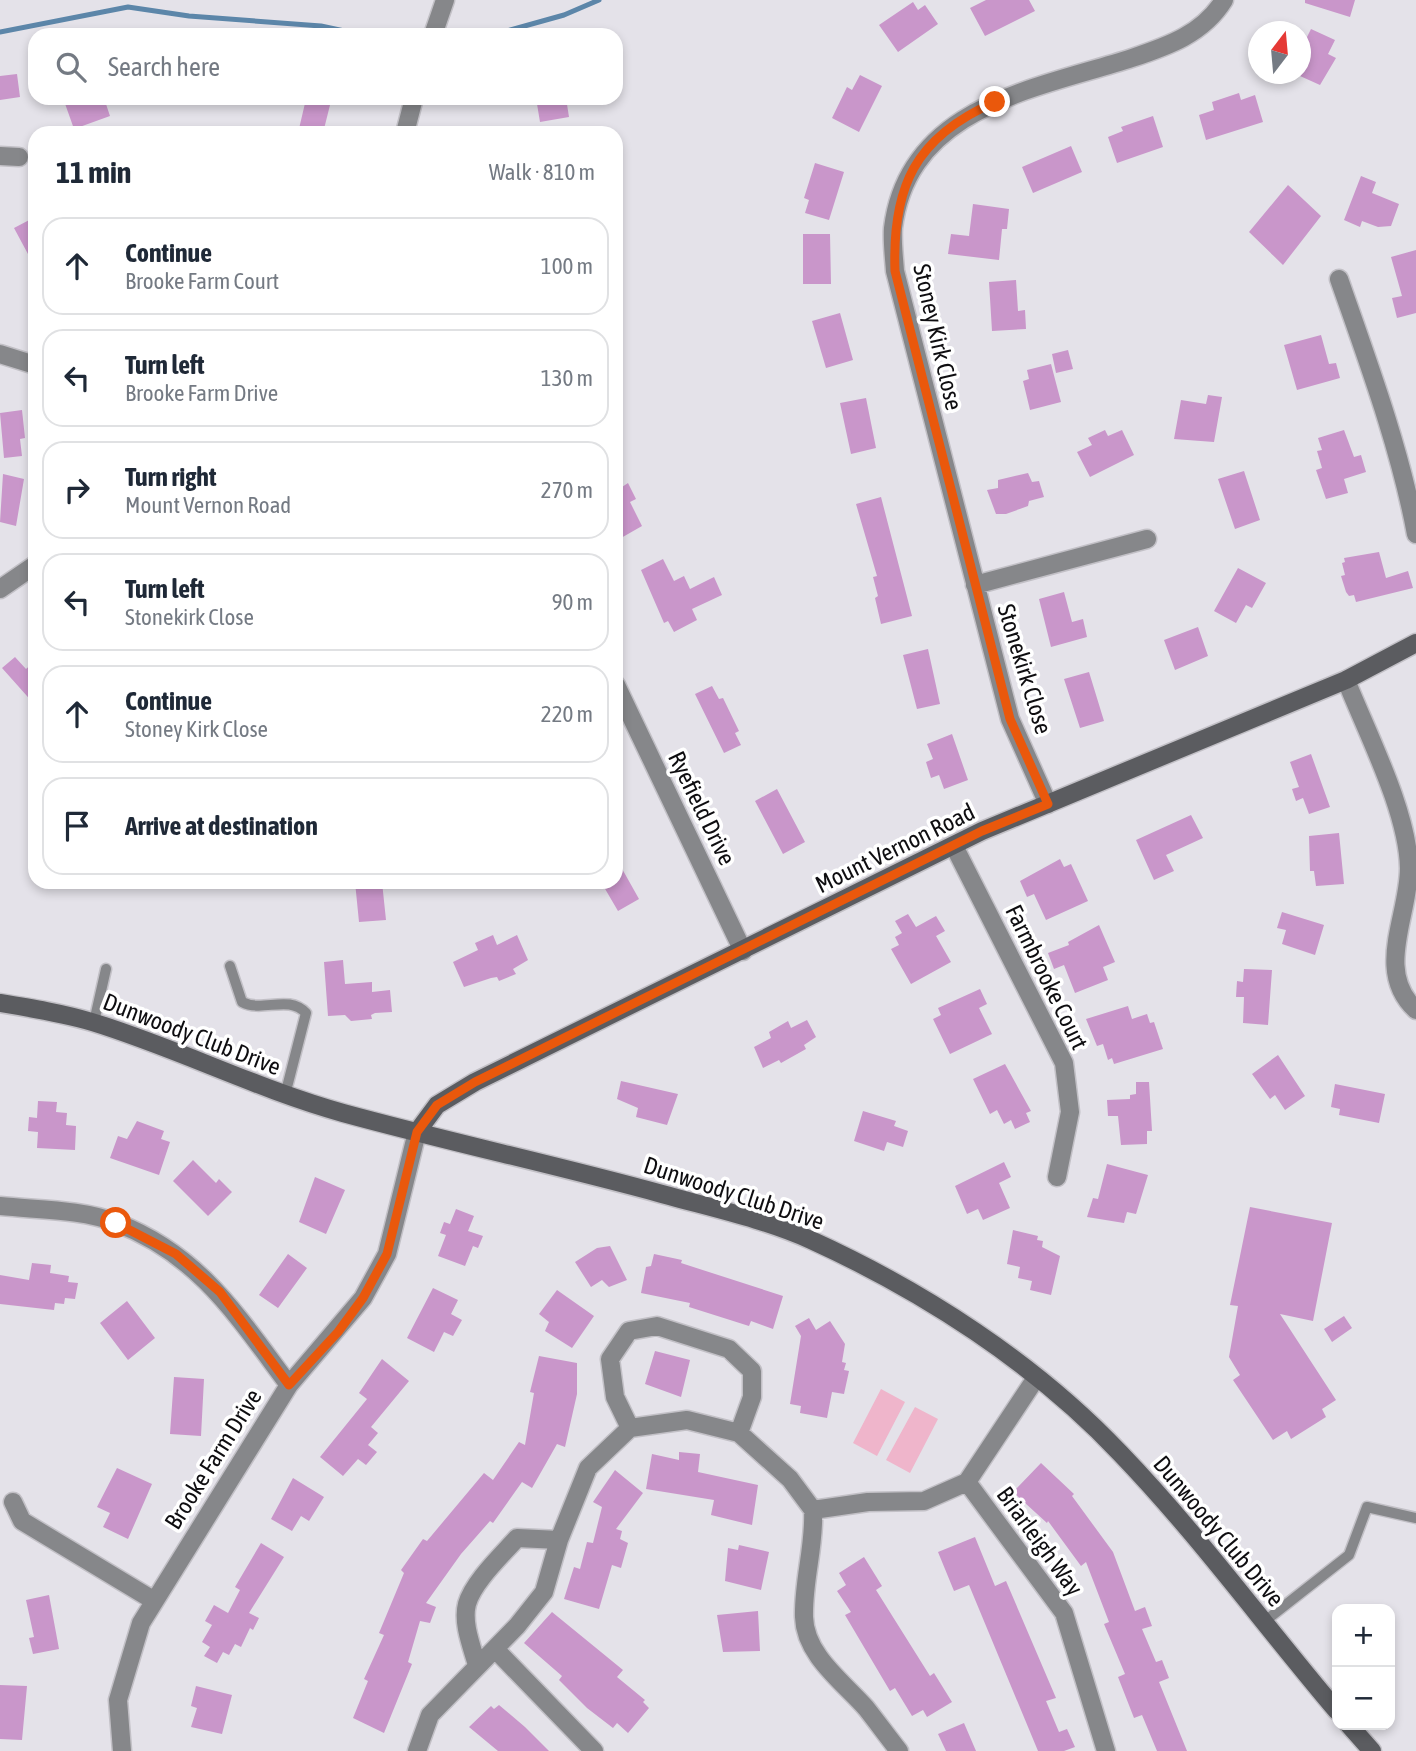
<!DOCTYPE html>
<html lang="en">
<head>
<meta charset="utf-8">
<style>
	:root { --surface:#fff; --page:#f2f2f3; --text:#1f2937; --muted:#747a83; --line:#e0e1e3 }
	body { margin:0; font-family:"Asap Condensed",sans-serif; background:var(--page); color:var(--text) }
	.controls { position:absolute; right:21px; bottom:21px; display:grid; overflow:hidden; border-radius:14px; box-shadow:0 4px 10px #0003 }
	.controls button { width:63px; height:63px; display:grid; place-items:center; padding:0; border:0; border-bottom:2px solid var(--line); background:var(--surface); color:var(--text); font:35px sans-serif }
	.compass { position:absolute; left:1248px; top:21px; width:63px; height:63px; border-radius:50%; background:var(--surface); box-shadow:0 4px 10px #0003; rotate:16deg }
	.stop { position:absolute; width:21px; height:21px; margin:-16px; border:5px solid #ea580c; border-radius:50%; background:#fff }
	.stop.end { background:#ea580c; border-color:#fff; box-shadow:0 2px 7px #0008 }
	.list { margin:0; padding:0; list-style:none }
	h2 { display:flex; justify-content:space-between; align-items:center; height:91px; margin:0; padding:0 28px; font-size:30px }
	h2 small { font-size:23px; font-weight:400; color:var(--muted) }
	.list li { display:grid; grid-template-columns:46px 1fr auto; gap:21px; align-items:center; box-sizing:border-box; height:98px; margin:0 14px 14px; padding:0 14px; border:2px solid var(--line); border-radius:21px }
	.list b { display:block; font-size:26px; white-space:nowrap }
	.list p { margin:0; font-size:23px; white-space:nowrap; color:var(--muted) }
	.list em { font-size:23px; font-style:normal; color:var(--muted) }
	.icon { flex:none; width:38px; height:38px; fill:none; stroke:currentColor; stroke-width:2; stroke-linecap:round; stroke-linejoin:round }
	.map { position:relative; flex:none; width:1416px; height:1751px; overflow:hidden }
	.search { position:absolute; background:var(--surface); box-shadow:0 4px 10px #0003; left:28px; top:28px; width:595px; height:77px; display:flex; align-items:center; gap:18px; box-sizing:border-box; padding:0 24px; border-radius:21px; color:var(--muted); font-size:26px }
	.panel { position:absolute; background:var(--surface); box-shadow:0 4px 10px #0003; left:28px; top:126px; width:595px; height:763px; border-radius:21px }
	.map>svg:first-child { display:block }
</style>
</head>
<body>
<div class="map">
<svg width="1416" height="1751" viewBox="0 0 1416 1751">
	<rect width="100%" height="100%" fill="#e4e2e9"/>
	<path fill="#efb5cb" d="M881,1389L905,1402L877,1456L853,1443Z
		M915,1407L938,1419L910,1473L886,1460Z"/>
	<g fill="none" stroke-linecap="round" stroke-linejoin="round">
		<path stroke="#5c86a9" stroke-width="5" d="M0,32L128,7L189,16L321,26L363,35
			M492,35L564,15L599,0"/>
	</g>
	<path fill="#c996ca" d="M986,0H1029L1035,11L985,36L970,8Z
		M1305,0H1355L1350,17L1305,3Z
		M913,2L918,10L925,5L938,24L898,52L879,25Z
		M1311,29L1335,40L1328,54L1336,58L1320,85L1300,76V51Z
		M17,74L20,97L0,100V76Z
		M860,75L882,86L859,132L832,118L847,87L852,90Z
		M1239,93L1241,100L1255,95L1263,122L1206,140L1199,115L1214,110L1212,102Z
		M63,98H104L110,116L74,129Z
		M536,98H566L569,117L540,122Z
		M306,99L330,105L323,133H298Z
		M1153,116L1163,147L1117,163L1108,137L1123,131L1121,127Z
		M1071,146L1082,172L1033,193L1022,167Z
		M815,163L844,172L829,220L805,213L809,200L804,198Z
		M1361,176L1376,182L1372,193L1399,204L1391,226L1378,227L1362,221L1360,227L1344,220Z
		M1288,185L1321,216L1283,265L1249,232Z
		M973,204L1009,209L1007,229H1002L999,260L948,254L951,234L969,236Z
		M35,217V267L14,228Z
		M803,234H830L831,284H803Z
		M1416,250V313L1397,318L1392,298L1402,296L1391,257Z
		M1016,280L1018,311L1025,310L1026,329L992,331L989,282Z
		M840,313L853,360L826,368L812,321Z
		M1321,335L1329,364L1336,363L1340,378L1297,390L1284,345Z
		M1068,350L1073,369L1056,373L1052,354Z
		M1051,364L1061,402L1030,410L1023,381L1029,379L1027,370Z
		M1208,395L1222,397L1214,442L1174,439L1181,400L1206,404Z
		M866,398L876,448L851,454L840,403Z
		M22,410L25,438L20,439L22,456L4,458L0,413Z
		M1105,430L1108,436L1122,430L1134,455L1090,477L1077,452L1092,445L1088,438Z
		M1344,430L1354,457L1361,455L1366,472L1344,479L1348,493L1326,499L1316,470L1322,468L1317,451L1322,450L1318,438Z
		M1244,471L1260,520L1235,529L1218,479Z
		M1028,473L1032,482L1039,481L1044,497L1029,501L1028,506L1006,514H996L987,490L998,488V480Z
		M3,474L24,479L16,526L0,522Z
		M616,476L622,487L628,483L636,499L630,502L642,526L621,538L616,528Z
		M881,497L912,616L881,624L875,598L878,596L873,577L877,576L856,504Z
		M1379,552L1386,578L1408,571L1413,588L1356,602L1354,595L1349,596L1346,592L1341,576L1345,575L1342,563L1345,562L1344,558Z
		M663,559L674,581L684,576L690,589L714,577L722,595L692,609L697,620L674,632L668,621L664,623L641,570Z
		M1238,568L1266,583L1252,608L1246,605L1236,623L1214,611Z
		M1064,592L1072,622L1083,619L1087,637L1051,647L1039,599Z
		M1198,627L1208,656L1175,670L1164,640Z
		M928,649L940,704L917,709L903,655Z
		M15,657L26,669L35,661V705L2,668Z
		M1089,672L1104,721L1080,728L1064,679Z
		M712,686L719,699L723,698L739,731L735,733L741,745L724,753L695,694Z
		M952,734L968,780L944,789L939,775L931,778L926,762L933,759L927,744Z
		M1311,754L1330,807L1309,814L1303,798L1296,801L1292,789L1299,787L1290,762Z
		M777,789L805,842L783,854L755,801Z
		M1191,815L1203,838L1166,855L1174,871L1154,880L1136,840Z
		M1339,833L1344,884L1316,886L1314,871H1310L1309,836Z
		M616,858L639,899L618,911L601,882H616Z
		M1060,859L1064,867L1071,864L1088,901L1046,920L1034,894L1027,897L1020,881Z
		M355,882H382L386,920L359,922Z
		M1282,912L1324,925L1315,955L1282,944L1286,930L1277,928Z
		M908,914L916,927L936,916L945,931L936,936L951,962L911,984L891,949L899,945L895,937L902,933L895,921Z
		M1099,925L1115,962L1103,967L1108,980L1075,993L1064,965L1054,969L1048,953L1069,945L1068,942Z
		M493,935L497,945L517,935L528,960L513,969L516,974L499,981L497,977L491,978L464,987L453,962L478,950L475,943Z
		M343,960L345,984L372,982V992L390,990L392,1012L375,1013L371,1015L372,1019L351,1021L345,1015L328,1016L324,962Z
		M1244,969L1272,970L1268,1025L1243,1023L1244,997H1236L1237,981L1243,982Z
		M980,989L987,1004L979,1008L992,1034L950,1054L933,1019L941,1015L938,1008Z
		M1128,1006L1132,1019L1147,1014L1150,1023L1154,1022L1163,1049L1114,1064L1112,1058L1108,1060L1103,1044L1097,1046L1086,1019Z
		M807,1020L816,1037L804,1045L806,1049L781,1063L779,1060L763,1068L754,1047L771,1038L769,1032L788,1021L791,1028Z
		M1278,1055L1305,1096L1285,1110L1275,1095L1270,1099L1252,1074Z
		M1005,1064L1031,1111L1026,1113L1030,1122L1015,1129L1011,1120L1004,1124L997,1110L990,1114L973,1079Z
		M621,1081L678,1094L667,1125L636,1117L638,1108L617,1099Z
		M1136,1082H1149L1152,1131H1147V1144L1121,1145L1118,1116H1108L1107,1100L1130,1099V1095L1136,1094Z
		M1335,1084L1385,1094L1379,1123L1339,1115L1340,1109L1331,1107Z
		M38,1101L57,1102L56,1112L67,1113L66,1125L76,1126L75,1150L37,1148L38,1132L28,1131L29,1117L37,1118Z
		M863,1111L896,1121L894,1126L908,1131L903,1147L887,1142L884,1151L854,1141Z
		M137,1121L164,1131L161,1139L170,1142L159,1175L110,1158L118,1136L127,1139Z
		M193,1160L216,1183L219,1179L232,1192L208,1216L173,1181Z
		M1004,1162L1011,1177L999,1183L1010,1208L983,1220L978,1209L967,1214L955,1186Z
		M1107,1164L1148,1175L1136,1214L1127,1212L1124,1223L1087,1217L1093,1198L1098,1199Z
		M315,1177L345,1190L326,1234L299,1222Z
		M1250,1207L1332,1223L1313,1321L1280,1314L1336,1400L1322,1409L1326,1417L1291,1439L1287,1431L1273,1440L1233,1380L1240,1375L1229,1357L1238,1306L1230,1305Z
		M456,1209L474,1216L468,1231L483,1236L478,1248L473,1246L465,1266L438,1256L446,1235L440,1233L444,1222L450,1224Z
		M1013,1230L1038,1236L1037,1240L1043,1241L1042,1247L1060,1256L1051,1295L1030,1290L1032,1281L1018,1278L1020,1267L1007,1264Z
		M610,1246L627,1280L609,1287L602,1280L591,1287L575,1262L597,1248Z
		M288,1254L307,1268L278,1308L259,1295Z
		M654,1254L682,1260L681,1263L783,1296L773,1329L751,1321L749,1326L689,1307L690,1303L641,1293L646,1267L651,1266Z
		M32,1263L51,1265L50,1273L69,1276L68,1282L78,1283L75,1299L65,1298L64,1304L55,1303L54,1310L0,1304V1275L29,1280Z
		M433,1288L458,1300L451,1314L462,1320L453,1336L444,1332L434,1352L407,1338Z
		M557,1290L594,1316L572,1348L545,1331L549,1322L539,1314Z
		M127,1301L155,1338L128,1360L100,1323Z
		M1344,1316L1352,1328L1332,1342L1324,1329Z
		M809,1318L816,1330L830,1321L845,1344L842,1362L846,1363L844,1370L849,1371L844,1394L832,1392L827,1418L800,1413L801,1406L790,1404L801,1336L795,1326Z
		M655,1351L690,1360L681,1397L645,1384Z
		M539,1356L577,1363V1394L565,1447L557,1444L532,1488L522,1482L493,1523L490,1521L461,1554L426,1603L436,1607L430,1623L420,1621L408,1662L412,1664L384,1733L353,1718L368,1681L364,1679L384,1635L379,1633L404,1573L401,1570L423,1539L427,1541L484,1473L493,1480L519,1442L525,1445L534,1393L530,1392Z
		M382,1359L409,1381L371,1427L378,1433L368,1445L377,1452L366,1465L358,1459L343,1476L320,1457L367,1399L359,1393Z
		M174,1377L204,1379L201,1436L170,1434Z
		M679,1452L700,1454L698,1472L758,1485L752,1525L711,1515L714,1500L646,1489L652,1454L679,1460Z
		M1041,1463L1074,1494L1072,1496L1113,1552L1135,1611L1145,1607L1152,1626L1142,1629L1156,1662L1162,1660L1169,1678L1159,1682L1187,1751H1157L1142,1715L1134,1718L1118,1677L1125,1674L1104,1624L1109,1622L1086,1562L1081,1566L1048,1521L1047,1523L1013,1492Z
		M117,1468L152,1484L128,1539L103,1527L110,1513L97,1507Z
		M615,1470L643,1493L616,1529L622,1531L620,1539L628,1543L621,1568L612,1565L599,1609L564,1599L574,1567L580,1569L587,1542L593,1543L602,1507L593,1502Z
		M293,1478L324,1497L309,1521L301,1516L292,1531L271,1519Z
		M975,1537L995,1586L1006,1581L1056,1698L1046,1701L1059,1732L1067,1729L1075,1747L1064,1751H1038L969,1585L954,1591L938,1552Z
		M261,1543L284,1557L249,1613L259,1618L253,1630L250,1628L241,1647L235,1644L229,1655L223,1652L217,1663L204,1656L210,1647L202,1642L212,1625L205,1621L214,1605L228,1613L240,1590L235,1587Z
		M739,1545L769,1552L761,1590L725,1581L728,1548L738,1550Z
		M864,1557L882,1586L876,1590L930,1676L934,1673L952,1702L927,1717L923,1710L912,1716L895,1688L890,1691L845,1615L851,1612L837,1591L846,1585L839,1573Z
		M49,1595L59,1649L33,1654L29,1638L34,1637L26,1600Z
		M758,1611L760,1651L723,1652L717,1615Z
		M552,1612L623,1670L617,1677L645,1700L643,1702L649,1708L628,1733L617,1723L613,1728L587,1708L559,1680L562,1676L524,1643Z
		M0,1685L27,1686L22,1740L0,1739Z
		M196,1686L232,1695L222,1734L191,1727L197,1708L191,1706Z
		M499,1705L525,1727L549,1751H498L469,1727L491,1706L494,1709Z
		M964,1723L976,1751H946L938,1734Z"/>
	<g fill="none" stroke-linecap="round" stroke-linejoin="round">
		<g stroke="#c2c0c6" stroke-width="13">
			<path id="lane" d="M230,966L242,1002C263,1013 288,994 306,1013L285,1095
				M94,1022L106,969
				M1265,1621L1349,1555L1367,1507L1416,1518"/>
		</g>
		<g stroke="#c2c0c6" stroke-width="21">
			<path id="street" d="M433,35L445,0
				M405,133L414,98
				M0,156L19,157
				M1339,279C1368,362 1400,448 1416,534
				M0,354L35,365
				M975,585L1147,539
				M0,589L35,565
				M1346,680C1367,733 1408,812 1409,868C1409,916 1374,971 1416,1010
				M616,685L743,951
				M1048,804L1010,719L895,271C894,257 892,242 893,228C908,106 1036,89 1132,58C1168,46 1203,34 1224,0
				M954,846L1064,1063L1070,1112L1057,1177
				M0,1206C37,1210 82,1209 117,1223C200,1255 238,1317 289,1385
				M630,1428L615,1397L610,1359L629,1331L657,1326L729,1349L752,1371V1397L739,1433
				M967,1482L1064,1613L1106,1751
				M13,1502L22,1521L153,1600
				M495,1649L594,1751
				M477,1665C472,1647 462,1623 467,1604C473,1582 502,1555 517,1538L559,1540
				M122,1751L118,1700L141,1623L289,1385L363,1298L387,1254L417,1132
				M417,1751L430,1715L517,1626L544,1592L559,1540L588,1468L630,1428L687,1420L739,1433L790,1479L813,1510
				M899,1751C888,1737 877,1722 866,1708C843,1682 805,1655 804,1617C803,1580 815,1546 813,1510L868,1502L924,1501L967,1482L1036,1378"/>
		</g>
		<g stroke="#c2c0c6" stroke-width="21">
			<path id="secondary" d="M0,1003C31,1008 62,1013 92,1022C177,1048 257,1089 343,1113C449,1142 556,1165 662,1194C712,1208 764,1219 811,1240C923,1291 1035,1363 1120,1453C1198,1534 1264,1625 1337,1711
				M417,1132L437,1105L475,1082L982,831L1346,680L1416,643
				M1349,1725L1372,1751"/>
		</g>
		<use href="#lane" stroke="#86878a" stroke-width="10"/>
		<use href="#street" stroke="#86878a" stroke-width="18"/>
		<use href="#secondary" stroke="#5b5c60" stroke-width="18"/>
	</g>
	<g fill="none" stroke-linecap="round" stroke-linejoin="round">
		<path stroke="#ea580c" stroke-width="9" d="M116,1223L176,1254L220,1292L289,1385L338,1332L363,1298L387,1254L417,1132L437,1105L475,1082L982,831L1048,804L1010,719L895,271C892,187 915,137 995,102"/>
	</g>
	<g text-anchor="middle" dominant-baseline="central" stroke-width="7" stroke-linejoin="round" paint-order="stroke">
		<g font-size="24" fill="#0e0d10" stroke="#fff">
			<text transform="translate(938 337) rotate(77)">Stoney Kirk Close</text>
			<text transform="translate(1025 669) rotate(73)">Stonekirk Close</text>
			<text transform="translate(702 808) rotate(64)">Ryefield Drive</text>
			<text transform="translate(895 848) rotate(-26)">Mount Vernon Road</text>
			<text transform="translate(1047 977) rotate(64)">Farmbrooke Court</text>
			<text transform="translate(192 1034) rotate(21)">Dunwoody Club Drive</text>
			<text transform="translate(734 1193) rotate(18)">Dunwoody Club Drive</text>
			<text transform="translate(213 1459) rotate(-58)">Brooke Farm Drive</text>
			<text transform="translate(1219 1531) rotate(50)">Dunwoody Club Drive</text>
			<text transform="translate(1040 1541) rotate(54)">Briarleigh Way</text>
		</g>
	</g>
</svg>
<div class="controls">
<button>+</button>
<button>−</button>
</div>
<svg class="compass" viewBox="-18 -18 36 36"><path d="M0-13l5 13h-10z" fill="#e53935"/><path d="M0 13l5-13h-10z" fill="#747a83"/></svg>
<div class="stop" style="left:116px;top:1223px"></div>
<div class="stop end" style="left:995px;top:102px"></div>
<div class="search"><svg class="icon" aria-label="search" viewBox="0 0 24 24"><circle cx="10" cy="10" r="6"/><path d="M15 15l6 6"/></svg>Search here</div>
<section class="panel">
<h2>11 min<small>Walk · 810 m</small></h2>
<ul class="list">
<li><svg class="icon" aria-label="ahead" viewBox="0 0 24 24"><path d="M12 20V5M6 11l6-6 6 6"/></svg><div><b>Continue</b><p>Brooke Farm Court</p></div><em>100 m</em></li>
<li><svg class="icon" aria-label="left" viewBox="0 0 24 24"><path d="M17 20v-9H6M10 6l-5 5 5 5"/></svg><div><b>Turn left</b><p>Brooke Farm Drive</p></div><em>130 m</em></li>
<li><svg class="icon" aria-label="right" viewBox="0 0 24 24"><path d="M7 20v-9h11M14 6l5 5-5 5"/></svg><div><b>Turn right</b><p>Mount Vernon Road</p></div><em>270 m</em></li>
<li><svg class="icon" aria-label="left" viewBox="0 0 24 24"><path d="M17 20v-9H6M10 6l-5 5 5 5"/></svg><div><b>Turn left</b><p>Stonekirk Close</p></div><em>90 m</em></li>
<li><svg class="icon" aria-label="ahead" viewBox="0 0 24 24"><path d="M12 20V5M6 11l6-6 6 6"/></svg><div><b>Continue</b><p>Stoney Kirk Close</p></div><em>220 m</em></li>
<li><svg class="icon" aria-label="arrive" viewBox="0 0 24 24"><path d="M6 21V4h12l-3 4 3 4H6"/></svg><div><b>Arrive at destination</b></div></li>
</ul>
</section>
</div>
</body>
</html>
